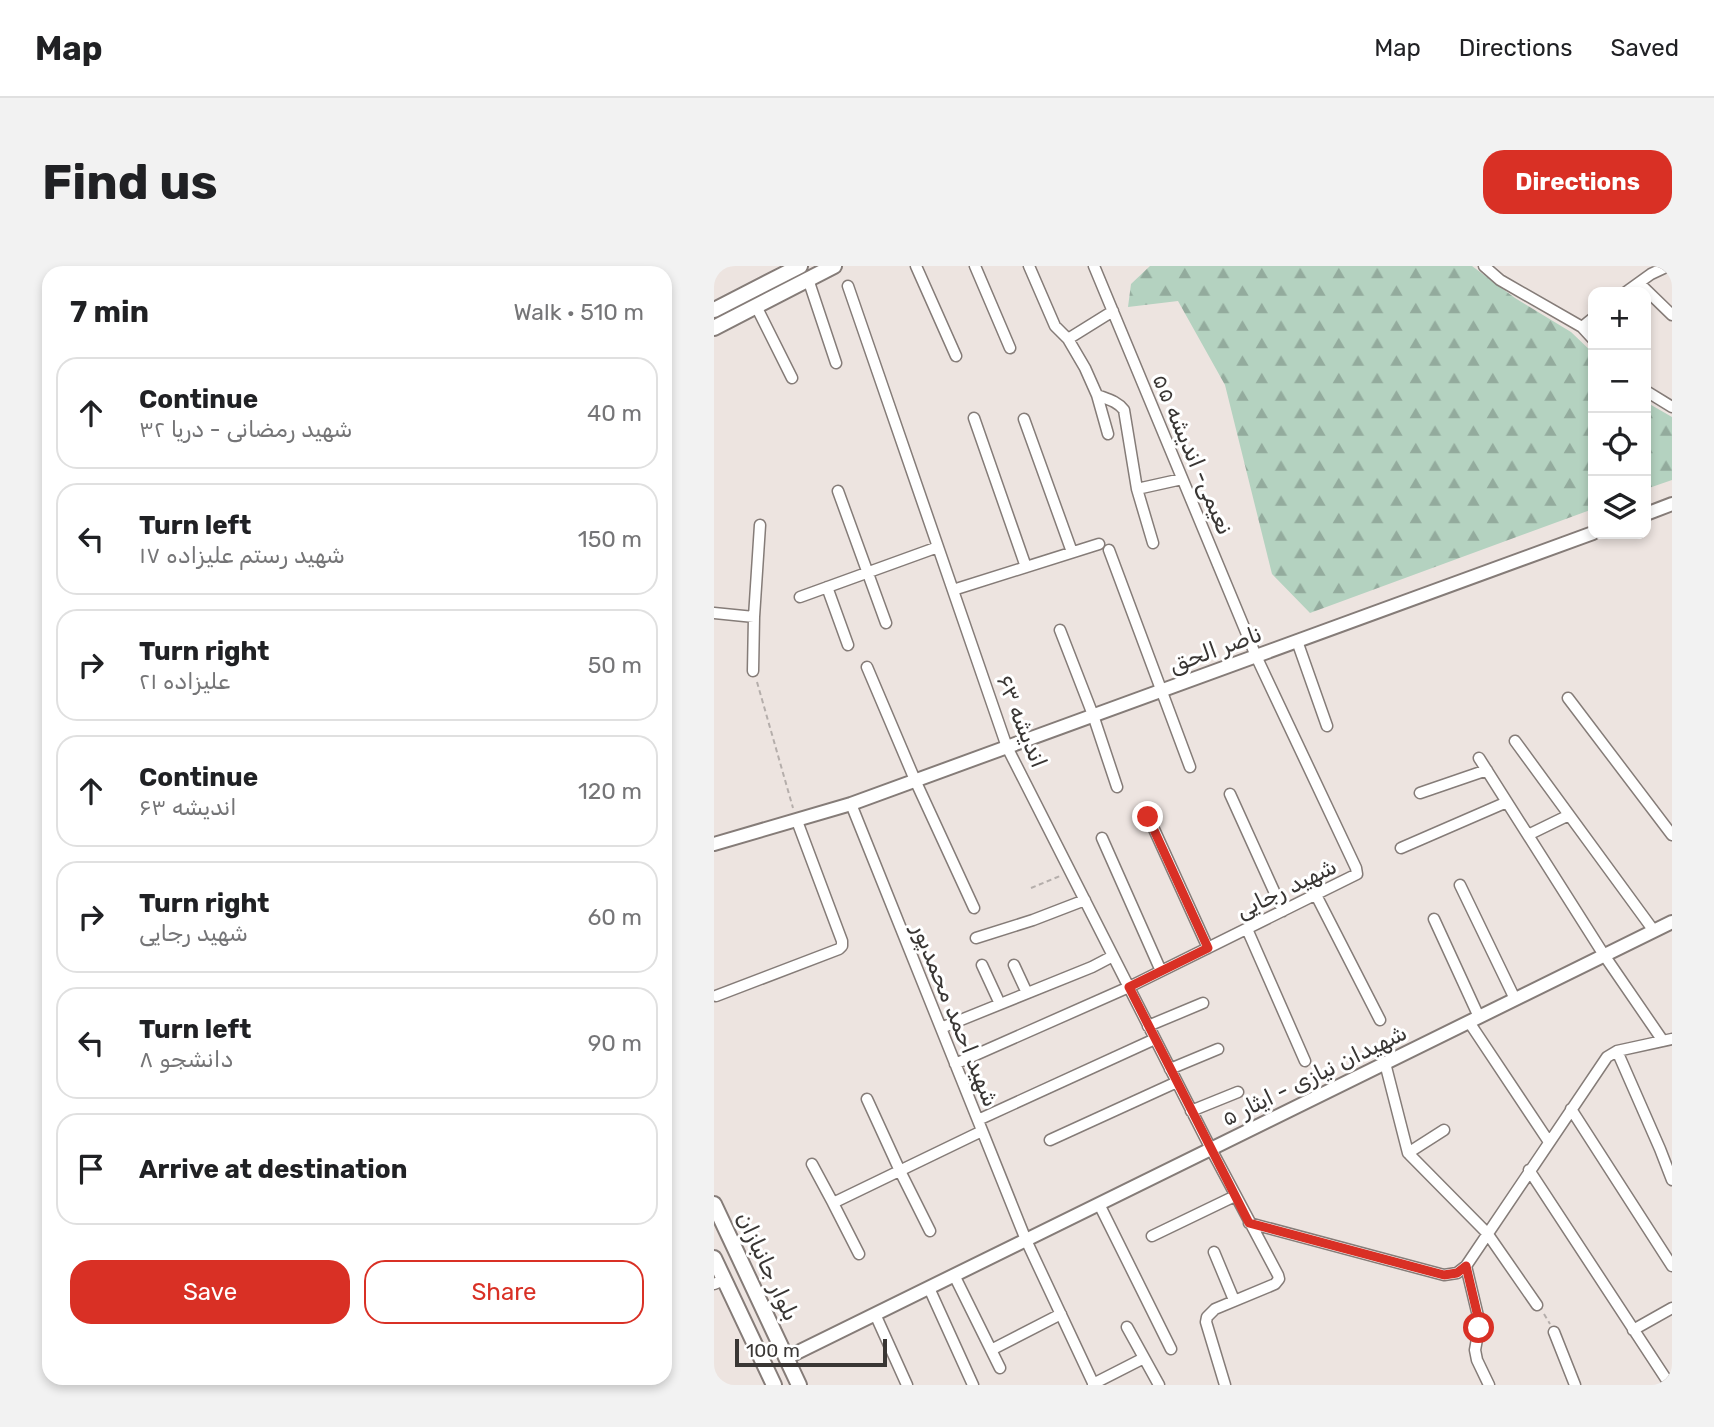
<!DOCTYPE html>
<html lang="en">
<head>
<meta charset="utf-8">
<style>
	:root { --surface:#fff; --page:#f2f2f2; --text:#202124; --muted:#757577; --line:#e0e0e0; --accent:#d93025 }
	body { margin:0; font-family:Rubik,Vazirmatn,sans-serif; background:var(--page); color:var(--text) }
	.controls { position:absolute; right:21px; top:21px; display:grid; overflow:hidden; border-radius:14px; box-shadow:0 4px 10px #0003 }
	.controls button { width:63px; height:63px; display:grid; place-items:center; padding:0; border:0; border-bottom:2px solid var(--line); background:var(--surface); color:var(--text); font:35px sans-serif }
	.scale { position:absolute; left:21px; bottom:18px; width:152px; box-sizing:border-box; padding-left:7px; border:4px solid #393634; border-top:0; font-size:19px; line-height:24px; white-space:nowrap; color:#393634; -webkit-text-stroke:5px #fff; paint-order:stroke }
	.stop { position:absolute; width:21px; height:21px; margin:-16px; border:5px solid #d93025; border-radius:50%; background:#fff }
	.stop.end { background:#d93025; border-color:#fff; box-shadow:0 2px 7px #0008 }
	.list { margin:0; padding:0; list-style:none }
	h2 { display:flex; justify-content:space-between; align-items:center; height:91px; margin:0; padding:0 28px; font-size:30px }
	h2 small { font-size:23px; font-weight:400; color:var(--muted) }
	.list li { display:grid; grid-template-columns:46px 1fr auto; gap:21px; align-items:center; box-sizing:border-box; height:112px; margin:0 14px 14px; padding:0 14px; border:2px solid var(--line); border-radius:21px }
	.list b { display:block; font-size:26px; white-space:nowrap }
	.list p { margin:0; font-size:23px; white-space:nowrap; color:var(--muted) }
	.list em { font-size:23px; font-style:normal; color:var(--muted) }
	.actions { display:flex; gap:14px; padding:21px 28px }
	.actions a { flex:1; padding:16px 0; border:2px solid var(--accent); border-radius:21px; text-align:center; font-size:24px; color:var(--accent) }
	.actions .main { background:var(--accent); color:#fff }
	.icon { flex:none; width:38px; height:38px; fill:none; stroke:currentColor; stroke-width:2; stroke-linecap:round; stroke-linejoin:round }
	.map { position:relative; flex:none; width:958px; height:1119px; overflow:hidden; border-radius:21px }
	header { display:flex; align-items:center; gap:42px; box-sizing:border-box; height:98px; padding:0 35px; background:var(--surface); border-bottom:2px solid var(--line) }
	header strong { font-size:33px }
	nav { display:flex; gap:38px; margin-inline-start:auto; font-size:24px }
	.intro { display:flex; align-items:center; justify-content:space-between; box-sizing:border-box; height:168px; padding:0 42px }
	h1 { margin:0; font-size:49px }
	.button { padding:18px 32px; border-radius:21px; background:var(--accent); color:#fff; font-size:24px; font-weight:700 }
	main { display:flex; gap:42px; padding:0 42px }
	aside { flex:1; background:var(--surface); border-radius:21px; box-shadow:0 4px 10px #0003 }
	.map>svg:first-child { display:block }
</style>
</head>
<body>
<header>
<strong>Map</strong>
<nav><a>Map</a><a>Directions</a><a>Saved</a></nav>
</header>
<div class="intro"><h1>Find us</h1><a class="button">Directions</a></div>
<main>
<aside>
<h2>7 min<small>Walk · 510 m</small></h2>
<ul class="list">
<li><svg class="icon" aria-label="ahead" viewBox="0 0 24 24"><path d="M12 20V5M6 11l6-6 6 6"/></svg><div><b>Continue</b><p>شهید رمضانی - دریا ۳۲</p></div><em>40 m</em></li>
<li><svg class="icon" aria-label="left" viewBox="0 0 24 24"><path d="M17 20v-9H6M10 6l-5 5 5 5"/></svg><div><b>Turn left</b><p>۱۷ شهید رستم علیزاده</p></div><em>150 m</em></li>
<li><svg class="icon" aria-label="right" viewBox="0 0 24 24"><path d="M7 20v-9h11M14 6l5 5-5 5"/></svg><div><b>Turn right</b><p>علیزاده ۲۱</p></div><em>50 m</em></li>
<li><svg class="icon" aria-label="ahead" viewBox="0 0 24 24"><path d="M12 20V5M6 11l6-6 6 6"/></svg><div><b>Continue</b><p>اندیشه ۶۳</p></div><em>120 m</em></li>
<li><svg class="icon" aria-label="right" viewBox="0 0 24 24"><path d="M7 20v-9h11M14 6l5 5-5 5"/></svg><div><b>Turn right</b><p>شهید رجایی</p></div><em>60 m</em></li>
<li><svg class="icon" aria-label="left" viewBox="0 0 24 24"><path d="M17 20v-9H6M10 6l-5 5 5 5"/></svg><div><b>Turn left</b><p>دانشجو ۸</p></div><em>90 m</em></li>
<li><svg class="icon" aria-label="arrive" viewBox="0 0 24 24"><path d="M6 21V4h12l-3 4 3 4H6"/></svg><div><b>Arrive at destination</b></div></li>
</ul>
<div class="actions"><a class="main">Save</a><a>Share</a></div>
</aside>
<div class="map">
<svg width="958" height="1119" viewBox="0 0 958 1119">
	<defs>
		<pattern id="forest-firs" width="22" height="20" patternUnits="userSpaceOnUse" patternTransform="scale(1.75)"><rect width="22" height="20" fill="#b4d2c0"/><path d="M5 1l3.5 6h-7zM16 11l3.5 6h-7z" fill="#93ab9d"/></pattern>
	</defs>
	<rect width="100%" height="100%" fill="#ede4e0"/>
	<path fill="url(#forest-firs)" d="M436,0H758L801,32L857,66L879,87V243L596,347L558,308L511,119L464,35L414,41L417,18Z
		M932,136L958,151V214L932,223Z"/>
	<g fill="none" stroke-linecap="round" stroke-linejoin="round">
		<g stroke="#857c78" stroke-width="13">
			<path id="minor" d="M202,0L242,90
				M261,0L296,82
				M315,0L341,60L354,73L399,45
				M770,0L786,14L868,61L879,73
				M94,13L122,97
				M925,17L958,49
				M134,20L293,481L497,883L564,1009L565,1013L561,1018L501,1043L493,1051L492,1056L511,1119
				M912,26L937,8L954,0
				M42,40L78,112
				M868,61L879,52
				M354,73L371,102L383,129L394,168
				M932,125L958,141
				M383,129C393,133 403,135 410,144L423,223L439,277
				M260,152L312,301
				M310,153L358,286
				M423,223L468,213
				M124,225L172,357
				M395,284L476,501
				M113,321L134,379
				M239,324L385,278
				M86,331L224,281
				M0,347L40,351
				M346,364L379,449L403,521
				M583,375L613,460
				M153,401L201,514L260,642
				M39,405L40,351L46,259
				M854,432L958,569
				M801,475L940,665
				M765,492L890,689L949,775
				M706,527L773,504
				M516,528L569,645
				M137,538L312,974L380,1119
				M434,550L494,682
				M814,569L855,549
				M388,572L447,705
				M687,582L793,536
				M746,619L801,733
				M602,629L666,754
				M720,653L765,751
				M533,663L591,795
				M262,672L319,654L371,634
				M268,699L286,738
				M300,699L313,727
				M2,730L125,683L128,680V675L83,555
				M755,756L835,876
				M434,760L489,737
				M227,762L378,701L399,690
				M903,785L946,883L958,914
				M671,797L694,887L773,967L823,1039
				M241,798L415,721L643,608L642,602L542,390L380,0
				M456,803L504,783
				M153,833L186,905L216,965
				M857,843L958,1000
				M477,845L524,826
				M264,854L441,773
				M336,874L463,816
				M694,887L730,864
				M98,898L119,937L268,865
				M815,904L956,1119
				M119,937L145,988
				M385,938L457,1083
				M535,957L730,1009L743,1007L752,1000L893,791L903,785L958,773
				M438,970L521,930
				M500,986L520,1034
				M752,1000L764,1050L765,1062L761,1084L763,1094L775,1119
				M240,1009L286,1102
				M0,1018L10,1014
				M215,1022L259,1119
				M161,1048L193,1119
				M413,1061L445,1119
				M919,1064L958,1042
				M840,1066L861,1119
				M277,1084L347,1048
				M379,1118L430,1092"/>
		</g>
		<g stroke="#857c78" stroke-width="16">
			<path id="tertiary" d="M932,248L958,238
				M0,578L137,538L879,267
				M72,1092L958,656"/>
		</g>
		<g stroke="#857c78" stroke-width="18">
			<path id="primary" d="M0,44L86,0
				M0,62L120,0
				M0,938L85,1119
				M0,992L60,1119"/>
		</g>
		<path stroke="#b5aeab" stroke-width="2" stroke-dasharray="5 3.5" stroke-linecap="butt" d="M43,416L79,542
			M317,622L346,610
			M830,1048L836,1058"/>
		<use href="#minor" stroke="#fff" stroke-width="10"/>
		<use href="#tertiary" stroke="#fff" stroke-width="12"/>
		<use href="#primary" stroke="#fff" stroke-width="14"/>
	</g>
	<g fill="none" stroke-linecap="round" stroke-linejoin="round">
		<path stroke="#d93025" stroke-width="9" d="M434,551L494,682L415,721L535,957L730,1009L743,1007L752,1000L764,1051L765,1062"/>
	</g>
	<g text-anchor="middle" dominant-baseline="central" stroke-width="6" stroke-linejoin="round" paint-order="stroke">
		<g font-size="23" fill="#393634" stroke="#fff">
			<text transform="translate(479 188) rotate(67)">نعیمی- اندیشه ۵۵</text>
			<text transform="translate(501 383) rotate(-20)">ناصر الحق</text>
			<text transform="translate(308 455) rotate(68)">اندیشه ۶۳</text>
			<text transform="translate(572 622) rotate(-26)">شهید رجایی</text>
			<text transform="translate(242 749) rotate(68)">شهید احمد محمدپور</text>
			<text transform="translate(600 809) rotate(-26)">شهیدان نیازی - ایثار ۵</text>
			<text transform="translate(54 1000) rotate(65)">بلوار جانبازان</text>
		</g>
	</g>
</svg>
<div class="controls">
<button>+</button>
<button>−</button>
<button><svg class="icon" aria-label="locate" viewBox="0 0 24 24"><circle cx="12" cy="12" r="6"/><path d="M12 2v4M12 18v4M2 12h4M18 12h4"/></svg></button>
<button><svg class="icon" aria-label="layers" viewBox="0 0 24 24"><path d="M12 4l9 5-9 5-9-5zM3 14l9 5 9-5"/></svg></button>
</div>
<div class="scale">100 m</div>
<div class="stop" style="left:765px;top:1062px"></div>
<div class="stop end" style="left:434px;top:551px"></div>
</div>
</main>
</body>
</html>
